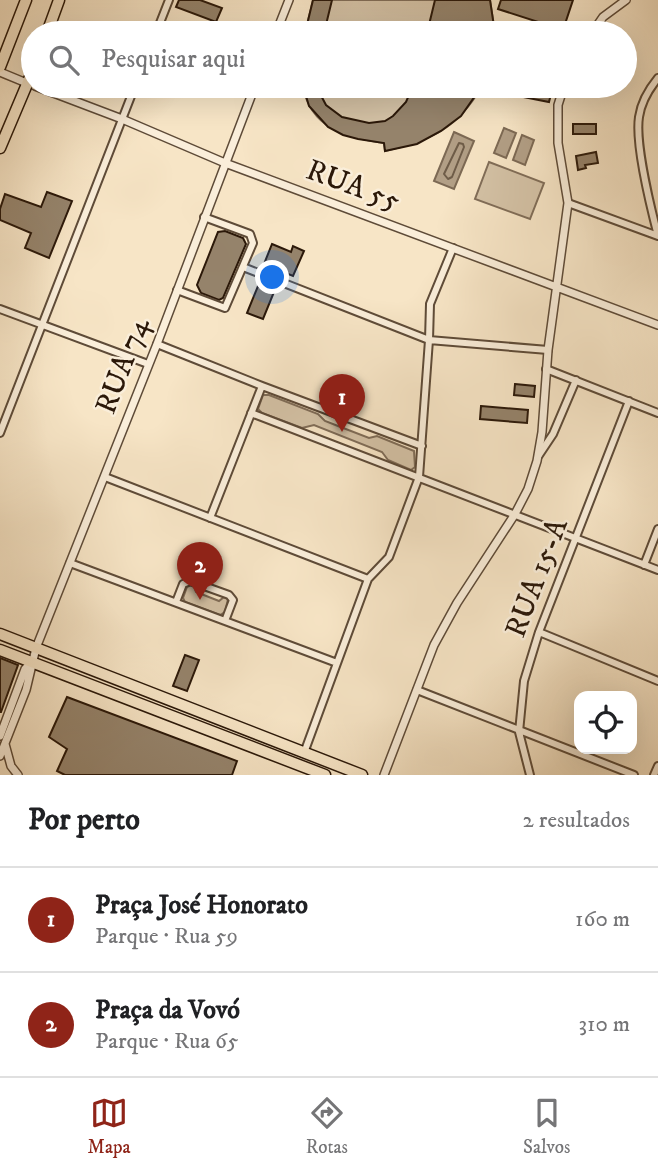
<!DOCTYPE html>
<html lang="pt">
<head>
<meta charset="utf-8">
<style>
	:root { --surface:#fff; --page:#f2f2f2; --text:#202124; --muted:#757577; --line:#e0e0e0; --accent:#8f2418 }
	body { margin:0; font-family:"IM FELL DW Pica",serif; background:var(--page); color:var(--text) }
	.controls { position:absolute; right:21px; bottom:21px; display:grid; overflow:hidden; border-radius:14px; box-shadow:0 7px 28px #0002 }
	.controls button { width:63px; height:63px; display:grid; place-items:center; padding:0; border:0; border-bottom:2px solid var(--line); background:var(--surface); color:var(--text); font:35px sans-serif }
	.you { position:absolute; left:273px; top:278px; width:24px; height:24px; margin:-18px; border:5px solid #fff; border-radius:50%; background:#1a73e8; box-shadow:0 0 0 10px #1a73e833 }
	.badge { display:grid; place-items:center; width:46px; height:46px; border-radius:50%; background:var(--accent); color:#fff; font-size:23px; font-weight:700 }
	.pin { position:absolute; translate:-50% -58px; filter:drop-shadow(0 2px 4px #0008) }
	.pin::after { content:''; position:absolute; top:37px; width:24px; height:21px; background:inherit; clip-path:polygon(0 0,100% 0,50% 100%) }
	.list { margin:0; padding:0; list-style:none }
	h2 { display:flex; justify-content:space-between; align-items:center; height:91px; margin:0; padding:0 28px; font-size:30px }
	h2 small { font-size:23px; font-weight:400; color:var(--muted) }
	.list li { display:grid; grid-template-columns:46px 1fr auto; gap:21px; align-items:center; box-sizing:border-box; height:105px; padding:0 28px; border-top:2px solid var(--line) }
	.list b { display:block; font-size:26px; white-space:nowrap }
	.list p { margin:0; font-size:23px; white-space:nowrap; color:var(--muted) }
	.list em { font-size:23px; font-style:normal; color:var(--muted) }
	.icon { flex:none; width:38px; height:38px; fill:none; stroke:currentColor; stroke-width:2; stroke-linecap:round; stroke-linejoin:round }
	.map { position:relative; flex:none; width:658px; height:775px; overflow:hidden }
	.search { position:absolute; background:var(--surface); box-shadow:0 7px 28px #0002; left:21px; right:21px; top:21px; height:77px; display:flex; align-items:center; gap:18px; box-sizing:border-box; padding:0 24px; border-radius:38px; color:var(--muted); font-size:26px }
	.sheet { height:301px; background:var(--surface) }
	nav { display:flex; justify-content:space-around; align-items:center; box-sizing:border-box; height:98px; border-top:2px solid var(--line); background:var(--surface); font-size:19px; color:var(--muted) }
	nav a { display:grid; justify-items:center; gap:4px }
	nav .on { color:var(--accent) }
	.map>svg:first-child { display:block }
</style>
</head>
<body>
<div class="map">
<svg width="658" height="775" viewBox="0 0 658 775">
	<rect width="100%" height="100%" fill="#f7e5c6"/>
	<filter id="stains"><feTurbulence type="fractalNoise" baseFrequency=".00286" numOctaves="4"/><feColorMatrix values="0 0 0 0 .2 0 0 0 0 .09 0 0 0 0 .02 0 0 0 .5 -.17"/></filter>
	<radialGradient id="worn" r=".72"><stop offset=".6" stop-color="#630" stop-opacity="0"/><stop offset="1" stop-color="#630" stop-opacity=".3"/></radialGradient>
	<path fill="#d4c2a6" stroke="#806d58" stroke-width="2" d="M313,0H490L495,33H305Z
		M303,86H482C458,128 431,141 385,151L384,143C347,138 310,128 303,86Z
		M489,162L544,183L530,219L475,199Z
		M263,395H269L318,414L325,421L338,426L369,438L377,436L414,451L415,467L411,470L388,460L382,452L314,425L302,428L262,413L258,409Z
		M191,585L194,587L196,592L219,601L224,597L228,599L225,612L220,615L185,602L183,598L187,587Z"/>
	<path fill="#b29f86" stroke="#7c6954" stroke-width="2" d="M504,128L516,133L506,158L494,153Z
		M454,132L474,141L454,189L434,181Z
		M522,135L534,140L525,165L513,160Z"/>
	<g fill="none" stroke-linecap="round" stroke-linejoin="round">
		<path stroke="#6e5c48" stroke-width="2" d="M459,143L463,144L464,147L452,177L448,179L444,174Z"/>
	</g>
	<path fill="#95836b" stroke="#2b1809" stroke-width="2" d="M179,0H200L222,8L216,22L176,7Z
		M313,0H332L324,33H305Z
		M435,0H490L495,33H427Z
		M501,0H573L563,30L498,9Z
		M303,86H316L326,105L342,117L369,123L385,121L393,116L406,102L413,86H482L461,116L441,131L417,144L385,151L384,143L358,139L343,135L328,127L309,106Z
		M483,86H553L549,102L483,89Z
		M573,124H596V134H573Z
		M596,152L598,163L585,165L586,168L578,170L576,156Z
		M47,192L72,201L49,258L25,248L31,233L0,220V209L5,194L41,207Z
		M225,231L243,238L246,244L223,298L219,300L201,293L197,285L218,232Z
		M272,244L291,252L293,246L304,251L293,276L264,264Z
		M258,286L274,292L263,319L247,313Z
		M515,384L535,386L534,397L514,395Z
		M481,406L528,410L527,423L480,419Z
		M185,655L199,660L187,691L173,686Z
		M0,658L18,665L1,712H0Z
		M67,697L237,761L232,775H65L57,771L67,749L49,737Z"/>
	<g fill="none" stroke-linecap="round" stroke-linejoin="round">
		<g stroke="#5e4b38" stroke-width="10">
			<path id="minor" d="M156,33L169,0
				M568,203L658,236
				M658,236C651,209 635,143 639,117C641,103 649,89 658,78
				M243,267L429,340L548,350
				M177,290L225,308L253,243L250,234L204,217
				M0,309L148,364
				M157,344L262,386L422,446
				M546,369L658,413
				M251,413L658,570
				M0,433L135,86
				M539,455L553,434L576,380
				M105,477L368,579
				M210,518L262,386
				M70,563L337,663
				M644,565L658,529
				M176,602L183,584L190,581L229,595L233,600L225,621
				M539,632L658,681
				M417,690L634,775
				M304,753L368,579L389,557L419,477L429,340L430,304L453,248
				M530,775L519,732L524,681L539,632L629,401
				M654,775L658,766"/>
		</g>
		<g stroke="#5e4b38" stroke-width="10">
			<path id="tertiary" d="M276,33L289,0
				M592,33L603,17L626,0
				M0,72L29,84
				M35,86L122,119L225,163L658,325
				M0,736L25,669L31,662
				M5,744L11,766L18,775
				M0,756L26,690L36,648L157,344L255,86
				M384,775L434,645L457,603L515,514L528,489L537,461L542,432L548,350L568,203L558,143V105L564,86"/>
		</g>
		<g stroke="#2b1809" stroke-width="13">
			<path id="primary" d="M47,33L59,0
				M0,67L26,0
				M0,148L33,70
				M0,634L362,775
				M0,650L325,775"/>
		</g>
		<use href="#minor" stroke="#faeeda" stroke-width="6"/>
		<use href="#tertiary" stroke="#faeeda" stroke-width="7"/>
		<use href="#primary" stroke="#f7e5c6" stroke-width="10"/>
	</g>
	<g text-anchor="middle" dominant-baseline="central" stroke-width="5" stroke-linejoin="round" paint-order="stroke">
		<g font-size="30" fill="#2b1809" stroke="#faeeda">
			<text transform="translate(353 186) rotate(20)">RUA 55</text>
			<text transform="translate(123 366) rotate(-69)">RUA 74</text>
			<text transform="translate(537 578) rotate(-69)">RUA 15-A</text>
		</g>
	</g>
	<rect width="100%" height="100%" filter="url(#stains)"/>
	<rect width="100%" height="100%" fill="url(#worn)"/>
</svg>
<div class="controls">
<button><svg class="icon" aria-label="locate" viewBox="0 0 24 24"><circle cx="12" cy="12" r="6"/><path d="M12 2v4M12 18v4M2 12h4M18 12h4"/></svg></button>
</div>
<div class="you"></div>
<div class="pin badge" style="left:342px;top:432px">1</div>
<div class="pin badge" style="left:200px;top:600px">2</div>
<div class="search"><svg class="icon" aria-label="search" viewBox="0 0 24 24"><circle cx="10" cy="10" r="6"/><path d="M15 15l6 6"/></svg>Pesquisar aqui</div>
</div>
<section class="sheet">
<h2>Por perto<small>2 resultados</small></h2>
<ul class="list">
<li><span class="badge">1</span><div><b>Praça José Honorato</b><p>Parque · Rua 59</p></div><em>160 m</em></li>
<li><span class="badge">2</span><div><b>Praça da Vovó</b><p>Parque · Rua 65</p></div><em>310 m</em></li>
</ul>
</section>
<nav>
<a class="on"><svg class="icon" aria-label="map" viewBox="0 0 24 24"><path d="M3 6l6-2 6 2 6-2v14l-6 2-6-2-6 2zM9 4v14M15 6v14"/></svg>Mapa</a>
<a><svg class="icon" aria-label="directions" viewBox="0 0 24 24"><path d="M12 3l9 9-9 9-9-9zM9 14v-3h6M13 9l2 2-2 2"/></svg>Rotas</a>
<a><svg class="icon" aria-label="saved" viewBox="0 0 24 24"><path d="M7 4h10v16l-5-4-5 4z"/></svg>Salvos</a>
</nav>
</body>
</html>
